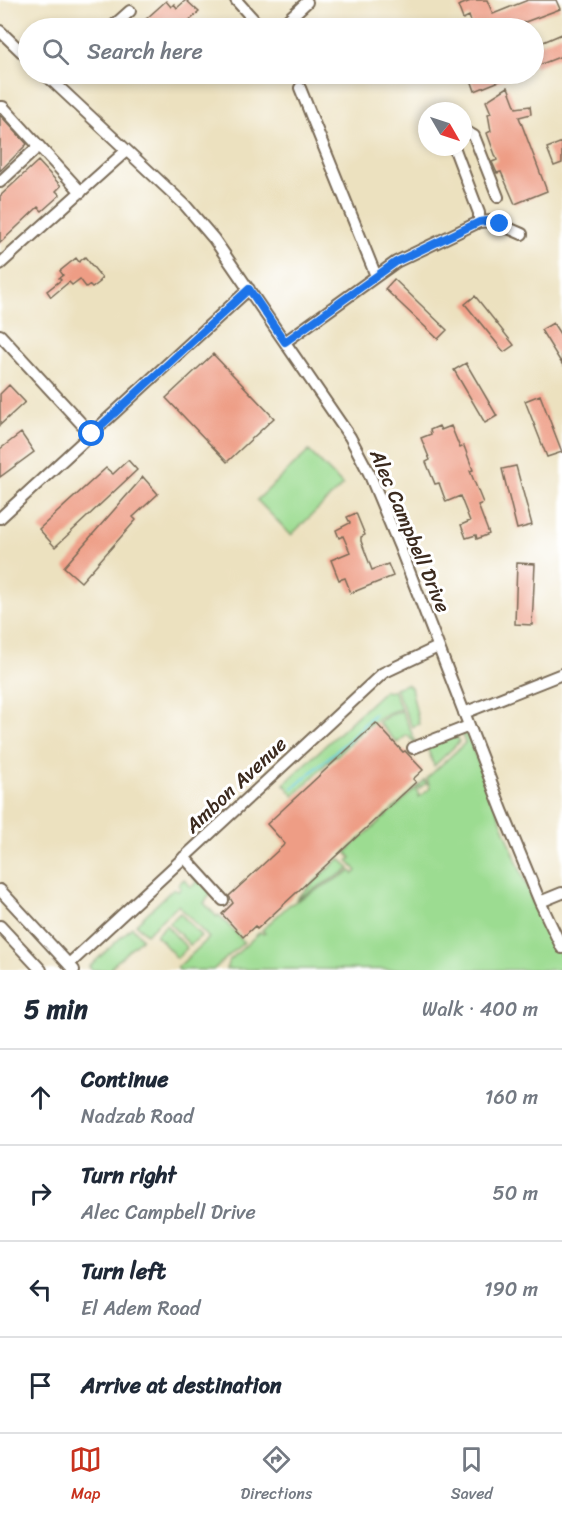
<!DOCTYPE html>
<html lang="en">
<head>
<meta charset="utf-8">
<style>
	:root { --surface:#fff; --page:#f6f6f7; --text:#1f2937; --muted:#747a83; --line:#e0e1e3; --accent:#c8321e }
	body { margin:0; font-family:Sriracha,sans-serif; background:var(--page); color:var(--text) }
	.compass { position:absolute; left:418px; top:102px; width:54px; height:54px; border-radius:50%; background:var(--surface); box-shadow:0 3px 9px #0003; rotate:129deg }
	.stop { position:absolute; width:18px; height:18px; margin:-14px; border:4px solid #1a73e8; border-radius:50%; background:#fff }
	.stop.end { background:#1a73e8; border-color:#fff; box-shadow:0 2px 6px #0008 }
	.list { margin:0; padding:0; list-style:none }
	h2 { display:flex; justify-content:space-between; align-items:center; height:78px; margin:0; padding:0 24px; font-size:26px }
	h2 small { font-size:20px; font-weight:400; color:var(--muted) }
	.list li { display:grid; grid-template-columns:39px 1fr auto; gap:18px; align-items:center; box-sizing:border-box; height:96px; padding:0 24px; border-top:2px solid var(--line) }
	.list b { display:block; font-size:22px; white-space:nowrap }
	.list p { margin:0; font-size:20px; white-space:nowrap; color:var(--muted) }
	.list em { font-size:20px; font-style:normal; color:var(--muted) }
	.icon { flex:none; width:33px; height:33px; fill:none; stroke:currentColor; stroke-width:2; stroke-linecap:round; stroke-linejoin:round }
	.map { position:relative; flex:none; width:562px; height:970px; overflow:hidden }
	.search { position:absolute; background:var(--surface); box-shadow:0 3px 9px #0003; left:18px; right:18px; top:18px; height:66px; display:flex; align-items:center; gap:15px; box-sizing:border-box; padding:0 21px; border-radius:33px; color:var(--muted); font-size:22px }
	.sheet { height:462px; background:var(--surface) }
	nav { display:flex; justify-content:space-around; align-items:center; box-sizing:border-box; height:84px; border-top:2px solid var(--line); background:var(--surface); font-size:16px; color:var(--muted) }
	nav a { display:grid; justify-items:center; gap:3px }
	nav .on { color:var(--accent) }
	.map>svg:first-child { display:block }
</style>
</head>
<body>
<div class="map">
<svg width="562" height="970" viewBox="0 0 562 970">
	<rect width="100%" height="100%" fill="#fff"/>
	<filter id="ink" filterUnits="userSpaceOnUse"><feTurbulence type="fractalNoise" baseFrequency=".0167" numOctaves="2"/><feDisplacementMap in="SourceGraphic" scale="12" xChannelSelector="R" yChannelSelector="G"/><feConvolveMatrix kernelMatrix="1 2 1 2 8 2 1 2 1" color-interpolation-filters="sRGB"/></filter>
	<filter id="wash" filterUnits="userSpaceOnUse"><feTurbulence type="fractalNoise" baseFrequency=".008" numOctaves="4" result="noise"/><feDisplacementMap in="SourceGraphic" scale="24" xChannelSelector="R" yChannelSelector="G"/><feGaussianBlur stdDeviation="1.35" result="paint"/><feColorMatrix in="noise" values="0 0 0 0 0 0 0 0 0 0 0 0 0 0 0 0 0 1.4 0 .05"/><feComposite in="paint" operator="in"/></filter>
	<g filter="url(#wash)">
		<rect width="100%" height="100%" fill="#ece1bf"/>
		<path fill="#9cdc91" stroke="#6c8358" stroke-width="1.5" d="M309,451L343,485L291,535L257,500Z
			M406,684L411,687L419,724L412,727L395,688Z
			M385,690L388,692L393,690L401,709C375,714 355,739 336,756L335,755L294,796L284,784Z
			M402,711L416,743H415L407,735L397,743L378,722L391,714Z
			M462,734H467L534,905L562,958V970L226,969L229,961L260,932L263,934L265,933L262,930L289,905L351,871L354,874L357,871L348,861L351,858L346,852L425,780L427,784H425L417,790L419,797L430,788L427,778L465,743Z
			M457,736L459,742L434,766L427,747Z
			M340,858L350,869L297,899H296Z
			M192,872L211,893L204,903L217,917L219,915L244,942L213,970H179L177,968L209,938L178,905L146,934L136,924L174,888L178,891L181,888L178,885L184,879L191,887L197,882L190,874Z
			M180,913L201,936L190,945L169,923Z
			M166,925L187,948L177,958L156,935Z
			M132,927L142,938L111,967L113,970H92L89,967Z"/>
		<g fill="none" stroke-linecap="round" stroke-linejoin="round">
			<path stroke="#63c7e0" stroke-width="2" d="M293,788L350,739L374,714"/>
		</g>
		<g id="blocks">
			<path fill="#ee9d85" d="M186,0L199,12L189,21L192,24L188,28H155L146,19L166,1L171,7L174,4L177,8Z
				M473,0H487L493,14L528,0H556L560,9L509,28H473L469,16L463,19L458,6Z
				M562,34V56L534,67V46Z
				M469,74H517L475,91Z
				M508,87L516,108L530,106L531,114L519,117L547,191L515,204L501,172L497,173L492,162L497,160L487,133L491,131L488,114L491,113L486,101Z
				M0,115L27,144L0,171Z
				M562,142V163L554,166L547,148Z
				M38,161L61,186L56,191L60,195L42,211L38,207L0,243V196Z
				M85,257L102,278L99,281L100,282L92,288L89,285L86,287L80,279L72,285L69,282L51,297L47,291L61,280L59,278L63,275L60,271L76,258L79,262Z
				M394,279L447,330L438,339L385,289Z
				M475,296L514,345L504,352L465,304Z
				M553,323L562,337V364L541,330Z
				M213,354L274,418L227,462L166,398Z
				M466,363L497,416L485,423L454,370Z
				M9,385L25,402L0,425V394Z
				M540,395L562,452L547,457L525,401Z
				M439,426L441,430L451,426L460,448L464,446L473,470L470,471L483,503L478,505L489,534L477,539L476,535L466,538L461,525L470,521L460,496L446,502L439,483L435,484L426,462L430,460L421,438L431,434L430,430Z
				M21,433L34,452L0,477V449Z
				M128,460L137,470L55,547L39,529L106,468L113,474Z
				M516,466L532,525L517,529L502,469Z
				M143,477L158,494L133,517L136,520L81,582L64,567Z
				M356,513L365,535L361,537V541L372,570L388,564L393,576L351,593L345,578L339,580L331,560L350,552L343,536L339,538L336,530L350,523L347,517Z
				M517,563L535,564L532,625L515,624Z
				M376,723L403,752L405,751L423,770L413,779L416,782L257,929L255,926L243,937L222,914L233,903L229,896L285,844L267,824Z"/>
		</g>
	</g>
	<g filter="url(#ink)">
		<use href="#blocks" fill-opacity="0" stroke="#796a56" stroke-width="1.5"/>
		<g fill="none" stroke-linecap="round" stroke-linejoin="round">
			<g stroke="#796a56" stroke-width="14">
				<path id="minor" d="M236,0L261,28
					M111,28L130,11
					M279,28L307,2
					M0,31L28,58
					M45,74L185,205L214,239L350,437L369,473L399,545L502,810L540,902L562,948
					M300,88L376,276
					M0,107H3L81,192
					M463,133L467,132L474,136L498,197
					M454,147L479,213V222
					M0,182L39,146
					M0,264L126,151
					M0,335L91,434
					M285,342L396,262L479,222L492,221L522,234
					M0,518L249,289
					M464,713L562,674
					M413,748L469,726
					M184,857L223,900
					M0,890L74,970
					M540,902L562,893
					M0,926L41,970
					M69,964L383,673L438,647"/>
			</g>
			<use href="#minor" stroke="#fff" stroke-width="10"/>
		</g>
	</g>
	<g fill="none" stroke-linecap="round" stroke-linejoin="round" filter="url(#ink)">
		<path stroke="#1a73e8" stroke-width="8" d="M92,434L249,289L285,342L396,262L479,222L487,221L500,224"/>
	</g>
	<g text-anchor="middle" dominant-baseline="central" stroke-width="6" stroke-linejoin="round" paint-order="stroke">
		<g font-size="20" fill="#3b2a1e" stroke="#fff">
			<text transform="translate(410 531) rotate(67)">Alec Campbell Drive</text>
			<text transform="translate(236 785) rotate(-43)">Ambon Avenue</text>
		</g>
	</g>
</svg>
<svg class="compass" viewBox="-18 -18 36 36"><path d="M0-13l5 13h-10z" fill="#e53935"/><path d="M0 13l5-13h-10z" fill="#747a83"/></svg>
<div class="stop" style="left:92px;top:434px"></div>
<div class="stop end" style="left:500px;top:224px"></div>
<div class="search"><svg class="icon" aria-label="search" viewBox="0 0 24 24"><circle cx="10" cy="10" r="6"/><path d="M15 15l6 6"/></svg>Search here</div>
</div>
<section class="sheet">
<h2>5 min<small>Walk · 400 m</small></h2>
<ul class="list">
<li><svg class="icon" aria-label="ahead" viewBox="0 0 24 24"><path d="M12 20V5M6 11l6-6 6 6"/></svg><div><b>Continue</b><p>Nadzab Road</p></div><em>160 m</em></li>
<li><svg class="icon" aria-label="right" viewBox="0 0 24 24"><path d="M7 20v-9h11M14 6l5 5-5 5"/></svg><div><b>Turn right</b><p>Alec Campbell Drive</p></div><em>50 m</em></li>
<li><svg class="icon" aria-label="left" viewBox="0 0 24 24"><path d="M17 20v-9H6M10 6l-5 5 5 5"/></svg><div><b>Turn left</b><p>El Adem Road</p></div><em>190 m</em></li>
<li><svg class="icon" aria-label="arrive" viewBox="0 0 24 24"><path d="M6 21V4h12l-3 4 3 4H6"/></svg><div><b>Arrive at destination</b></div></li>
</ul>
</section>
<nav>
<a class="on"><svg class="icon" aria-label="map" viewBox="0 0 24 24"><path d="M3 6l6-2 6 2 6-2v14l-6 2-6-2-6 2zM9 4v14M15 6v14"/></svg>Map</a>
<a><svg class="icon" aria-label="directions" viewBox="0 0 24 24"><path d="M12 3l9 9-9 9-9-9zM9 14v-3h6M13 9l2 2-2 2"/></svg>Directions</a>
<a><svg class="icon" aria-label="saved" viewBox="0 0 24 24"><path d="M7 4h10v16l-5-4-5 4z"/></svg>Saved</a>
</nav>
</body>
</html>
